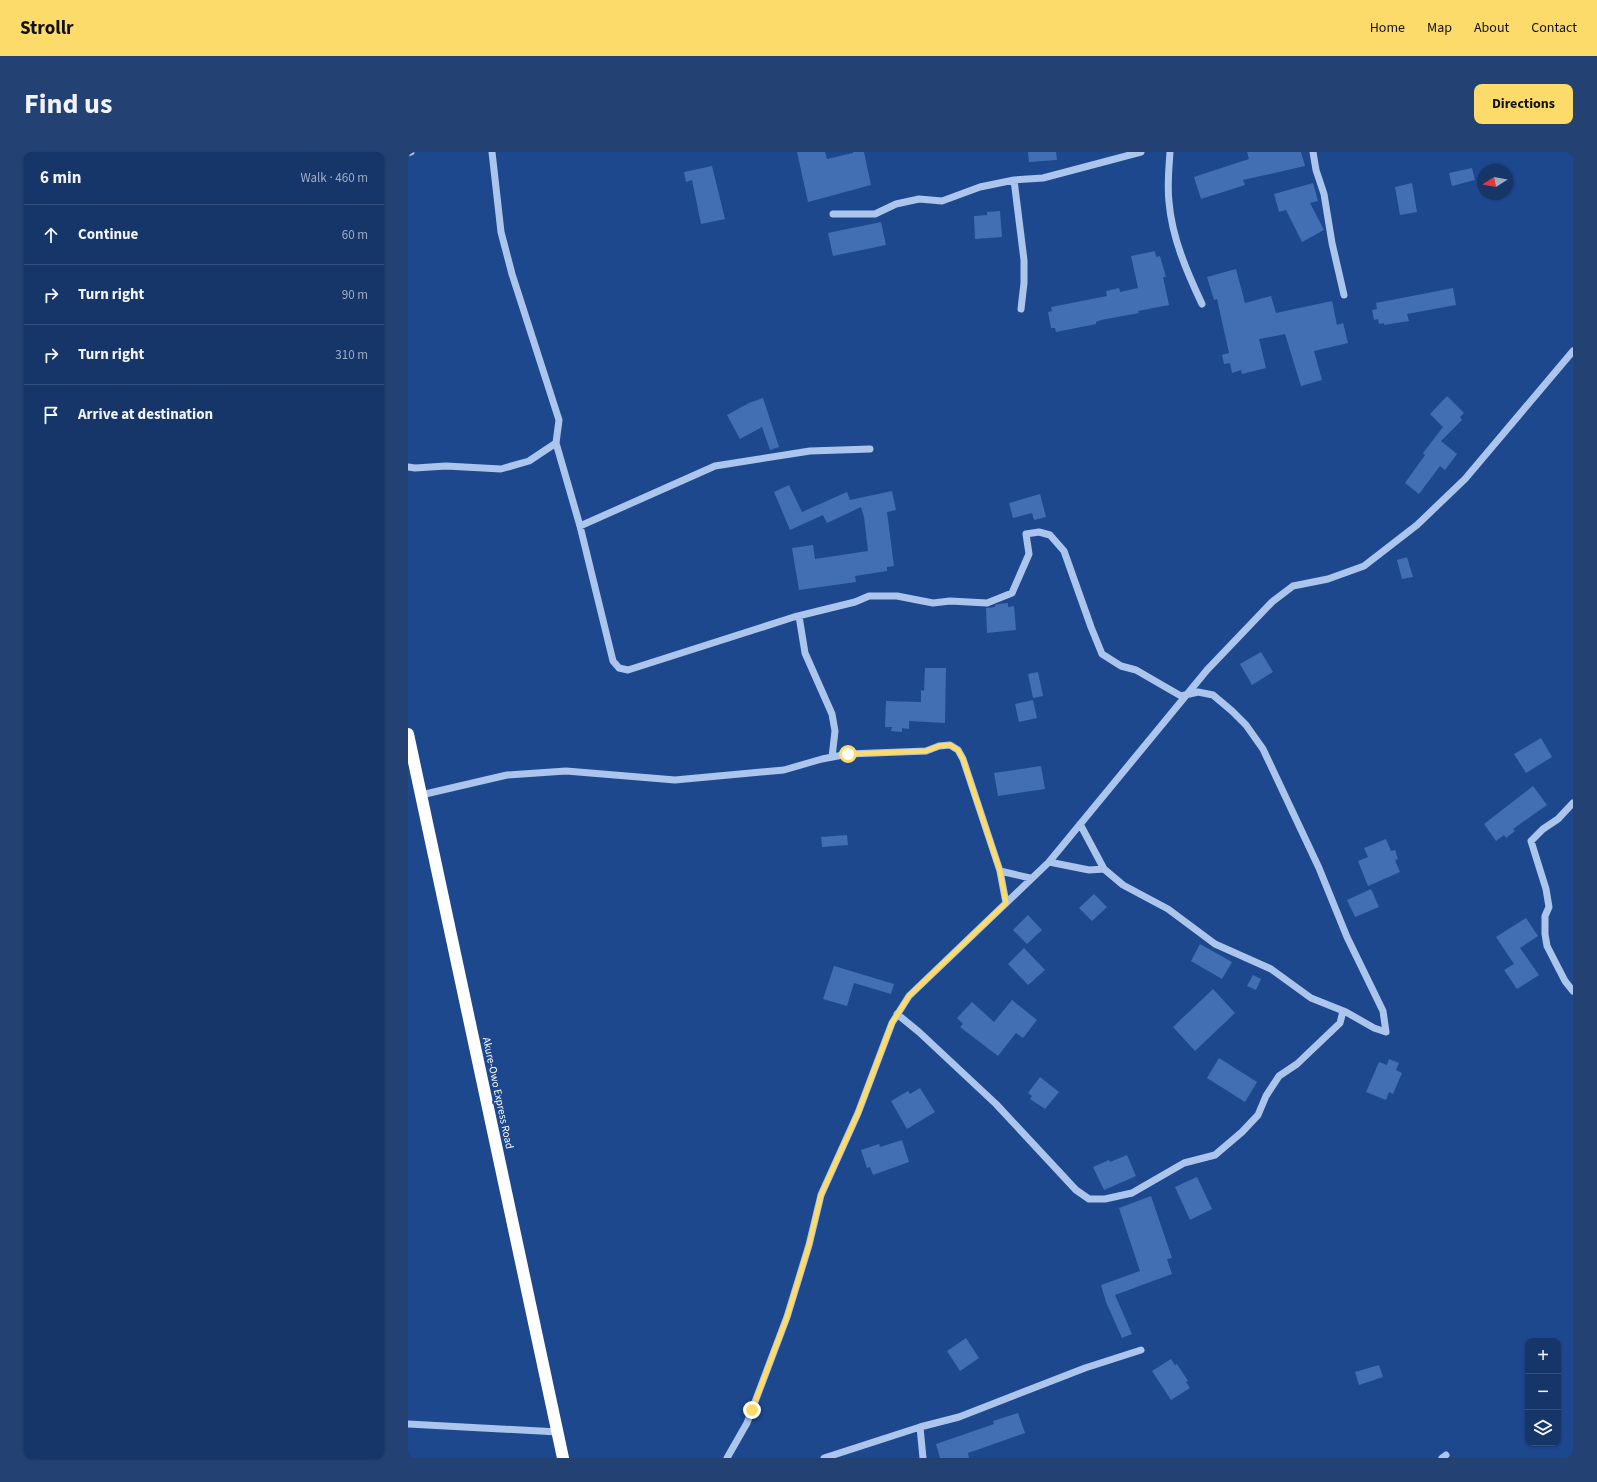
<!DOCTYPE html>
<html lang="en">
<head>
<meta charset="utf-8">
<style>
	:root { --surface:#16366a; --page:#234172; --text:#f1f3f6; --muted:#9eabc1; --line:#35507e; --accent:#fcdb6a }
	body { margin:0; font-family:"Source Sans 3",sans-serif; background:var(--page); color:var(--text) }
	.controls { position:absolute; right:12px; bottom:12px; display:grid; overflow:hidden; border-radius:8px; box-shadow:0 1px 3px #0004 }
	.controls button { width:36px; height:36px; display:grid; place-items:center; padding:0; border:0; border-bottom:1px solid var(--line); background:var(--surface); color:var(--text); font:20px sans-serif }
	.compass { position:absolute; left:1069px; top:12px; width:36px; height:36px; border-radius:50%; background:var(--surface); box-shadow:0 1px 3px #0004; rotate:259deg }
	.stop { position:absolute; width:12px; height:12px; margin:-9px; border:3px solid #fcdb6a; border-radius:50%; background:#fff }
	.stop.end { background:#fcdb6a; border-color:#fff; box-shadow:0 1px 4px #0008 }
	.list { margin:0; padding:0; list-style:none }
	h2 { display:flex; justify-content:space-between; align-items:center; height:52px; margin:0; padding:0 16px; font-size:17px }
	h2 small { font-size:13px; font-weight:400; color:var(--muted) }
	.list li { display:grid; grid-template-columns:26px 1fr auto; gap:12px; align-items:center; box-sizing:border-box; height:60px; padding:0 16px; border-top:1px solid var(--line) }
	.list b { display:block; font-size:15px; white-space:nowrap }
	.list em { font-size:13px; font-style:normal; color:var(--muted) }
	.icon { flex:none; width:22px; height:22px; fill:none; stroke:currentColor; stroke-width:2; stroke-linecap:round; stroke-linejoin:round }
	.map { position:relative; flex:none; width:1165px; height:1306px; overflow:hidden; border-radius:8px }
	header { display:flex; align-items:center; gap:24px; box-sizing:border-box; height:56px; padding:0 20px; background:var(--accent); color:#111 }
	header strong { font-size:19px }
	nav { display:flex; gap:22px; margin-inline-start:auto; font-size:14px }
	.intro { display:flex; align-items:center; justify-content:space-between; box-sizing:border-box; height:96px; padding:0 24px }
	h1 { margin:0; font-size:28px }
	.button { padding:10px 18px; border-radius:8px; background:var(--accent); color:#111; font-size:14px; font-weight:700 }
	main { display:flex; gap:24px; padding:0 24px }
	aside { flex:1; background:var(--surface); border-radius:8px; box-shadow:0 1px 3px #0004 }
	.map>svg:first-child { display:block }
</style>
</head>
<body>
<header>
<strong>Strollr</strong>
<nav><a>Home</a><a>Map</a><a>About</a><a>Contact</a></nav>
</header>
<div class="intro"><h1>Find us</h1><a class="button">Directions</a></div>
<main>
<aside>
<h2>6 min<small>Walk · 460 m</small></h2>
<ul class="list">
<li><svg class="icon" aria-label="ahead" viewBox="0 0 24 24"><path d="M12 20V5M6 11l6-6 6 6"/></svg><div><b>Continue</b></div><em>60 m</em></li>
<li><svg class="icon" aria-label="right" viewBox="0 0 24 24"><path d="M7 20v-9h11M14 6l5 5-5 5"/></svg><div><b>Turn right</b></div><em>90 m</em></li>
<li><svg class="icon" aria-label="right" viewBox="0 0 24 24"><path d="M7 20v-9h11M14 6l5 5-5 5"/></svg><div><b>Turn right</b></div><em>310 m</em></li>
<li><svg class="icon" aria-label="arrive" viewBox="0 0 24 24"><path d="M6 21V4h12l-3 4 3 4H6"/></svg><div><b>Arrive at destination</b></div></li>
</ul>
</aside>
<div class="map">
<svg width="1165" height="1306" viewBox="0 0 1165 1306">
	<rect width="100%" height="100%" fill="#1d488e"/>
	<path fill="#426eb4" d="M389,0H417L419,7L445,1V0H456L463,33L400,50Z
		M620,0H648L649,8L621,10Z
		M839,0H893L897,14L835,28L837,33L793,47L786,25L841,7Z
		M304,14L317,67L293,72L284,28L278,30L276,20Z
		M1064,16L1067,28L1044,34L1041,21Z
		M905,31L910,49L902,51L916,78L894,90L878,58L871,60L866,42Z
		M1004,31L1009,60L992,63L987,35Z
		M592,59L594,85L567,87L566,64L579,63V60Z
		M473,70L478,93L425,104L420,81Z
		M747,99L748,105L752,104L758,125H755L761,153L730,159L731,161L693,168L688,170V172L648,180L647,176H643L640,160L644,159L643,155L699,144L698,139L711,136L712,140L730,136L723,104Z
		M828,117L837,151L863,144L868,161L924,149L929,173L935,171L940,191L906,199L914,228L893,234L877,182L851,187L858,216L834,222L833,218L824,221L822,211L816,212L814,203L821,201L809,147L806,148L799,125Z
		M1045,136L1048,153L999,162L1001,169L976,173V171L971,172L970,167L966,168L964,158L969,157L968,151Z
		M1039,244L1056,261L1052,265L1054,268L1033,289L1049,302L1037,318L1032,314L1011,342L997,331L1017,303L1015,301L1035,275L1022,262Z
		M355,246L371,295L362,298L354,275L332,287L319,263L341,251Z
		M381,333L394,360L439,340L442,348L484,339L488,358L479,360L486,414L479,415V419L447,424L448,430L391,438L384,396L405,393L407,407L460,399L456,365L453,355L419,371L415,363L382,378L366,340Z
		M632,342L638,365L626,368L624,361L605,366L601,351Z
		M999,405L1005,425L994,427L989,408Z
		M600,451V455L606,454L608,478L579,481L578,456L587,455V453L591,452Z
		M853,500L865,520L844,533L832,512Z
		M517,516H538L537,571L501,569V577L494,576V580L483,579L484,575H477L478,549L513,550V538L516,539Z
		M630,520L635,544L625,546L620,522Z
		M625,548L629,566L611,570L607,552Z
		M1133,586L1144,605L1118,621L1106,602Z
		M633,614L637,637L590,644L586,621Z
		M1125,634L1139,653L1105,677L1107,679L1098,686L1096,683L1088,689L1076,672Z
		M439,683L440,693L414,695L413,685Z
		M978,687L983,699L987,698L990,707L987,708L992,720L960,734L950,709L960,705L956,696Z
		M963,737L971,755L947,765L939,748Z
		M686,742L699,755L684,769L671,756Z
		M620,763L634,778L619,792L605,778Z
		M1118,766L1130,784L1112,796L1131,823L1109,837L1096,818L1106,812L1088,785Z
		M792,792L824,810L814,827L783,809Z
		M616,796L637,818L620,833L600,812Z
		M426,814L486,832L483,842L446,831L439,854L415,847Z
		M845,823L853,827L848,838L839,834Z
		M805,837L827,861L787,899L765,875Z
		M604,848L629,868L615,886L608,881L590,904L552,875L555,872L549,866L564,850L586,870Z
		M811,906L849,930L837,950L799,926Z
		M981,907L991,911L988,918L994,921L985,942L981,940L978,948L958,940L971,910L979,913Z
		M632,925L651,940L637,957L622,947L624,944L620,941Z
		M512,936L527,960L499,977L483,949L500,939L502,942Z
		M494,988L501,1010L465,1023L462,1015L459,1016L453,998L471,992L472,995Z
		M719,1003L728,1024L696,1038L685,1015L701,1008L702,1010Z
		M789,1025L804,1057L782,1068L767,1035Z
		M743,1044L764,1106L759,1107L764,1122L707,1143L724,1182L714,1186L698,1150L693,1133L732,1119L711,1056Z
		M558,1186L571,1206L552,1219L539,1199Z
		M763,1207L767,1213L769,1212L780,1229L778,1230L782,1236L763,1248L744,1219Z
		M971,1213L975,1225L951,1233L947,1220Z
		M610,1261L617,1281L560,1301L561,1306H532L528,1292L586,1272L585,1269Z"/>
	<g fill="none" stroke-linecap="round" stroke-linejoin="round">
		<path stroke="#abc5ed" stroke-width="7" d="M762,0C761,16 759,33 761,50C764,86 779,120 794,152
			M905,0L908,18L916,42L924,91L936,143
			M0,1L3,0
			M606,28L616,108V131L613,157
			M425,62H467L488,52L511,47L534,49L572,35L606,28L635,26L733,0
			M148,291L172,374L205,509L211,516L220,518L386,465L447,450L461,444H489L525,451L542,449L579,451L604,441L621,402L618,382L631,380L642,383L656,399L683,475L694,502L713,514L728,518L773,544L790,540L805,543L824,559L838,573L855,597L911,716L939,785L975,859L978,880L966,876L938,860L903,846L863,817L807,792L760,757L715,733L696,717L672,672
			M0,315L7,316L38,314L93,317L121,309L148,291L151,268L104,122L93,80L84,0
			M172,374L307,314L402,299L462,297
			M391,464L397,501L424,562L427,579L424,605
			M13,643L99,623L158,619L267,628L376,618L414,607L440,602L518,599L531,594L542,593L550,598L555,607L592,719L622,726
			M1165,651L1150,667L1135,677L1123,689L1138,737L1141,755L1137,764V782L1139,794L1157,829L1165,839
			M641,710L681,718L696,717
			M592,719L598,751
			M489,862L511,880L588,952L668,1038L681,1047H697L724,1041L776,1011L807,1003L834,980L850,963L858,944L871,924L889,912L932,871L935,859
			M0,1272L150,1280
			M512,1275L515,1306
			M319,1306L339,1271L379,1165L401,1093L413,1043L450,961L484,871L501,844L641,710L799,518L864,450L885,434L920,427L956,414L1009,373L1057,327L1165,199
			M416,1306L512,1275L551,1265L677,1216L733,1198
			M1034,1306L1038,1303"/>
		<path stroke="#fff" stroke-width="12" d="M0,582L155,1306"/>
	</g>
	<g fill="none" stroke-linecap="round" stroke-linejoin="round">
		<path stroke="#fcdb6a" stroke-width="5" d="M344,1258L379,1165L401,1093L413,1043L450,961L484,871L501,844L598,751L592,719L555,607L550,598L542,593L531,594L518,599L440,602"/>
	</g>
	<g text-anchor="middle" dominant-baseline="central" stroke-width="4" stroke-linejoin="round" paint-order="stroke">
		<g font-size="11" fill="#fff" stroke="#1d488e">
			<text transform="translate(90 941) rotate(78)">Akure-Owo Express Road</text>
		</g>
	</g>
</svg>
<div class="controls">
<button>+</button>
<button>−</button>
<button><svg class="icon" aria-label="layers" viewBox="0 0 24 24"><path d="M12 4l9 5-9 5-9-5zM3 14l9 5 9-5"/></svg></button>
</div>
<svg class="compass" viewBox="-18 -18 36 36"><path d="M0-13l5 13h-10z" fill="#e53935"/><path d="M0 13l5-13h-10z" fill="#9eabc1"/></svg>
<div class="stop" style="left:440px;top:602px"></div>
<div class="stop end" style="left:344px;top:1258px"></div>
</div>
</main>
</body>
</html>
